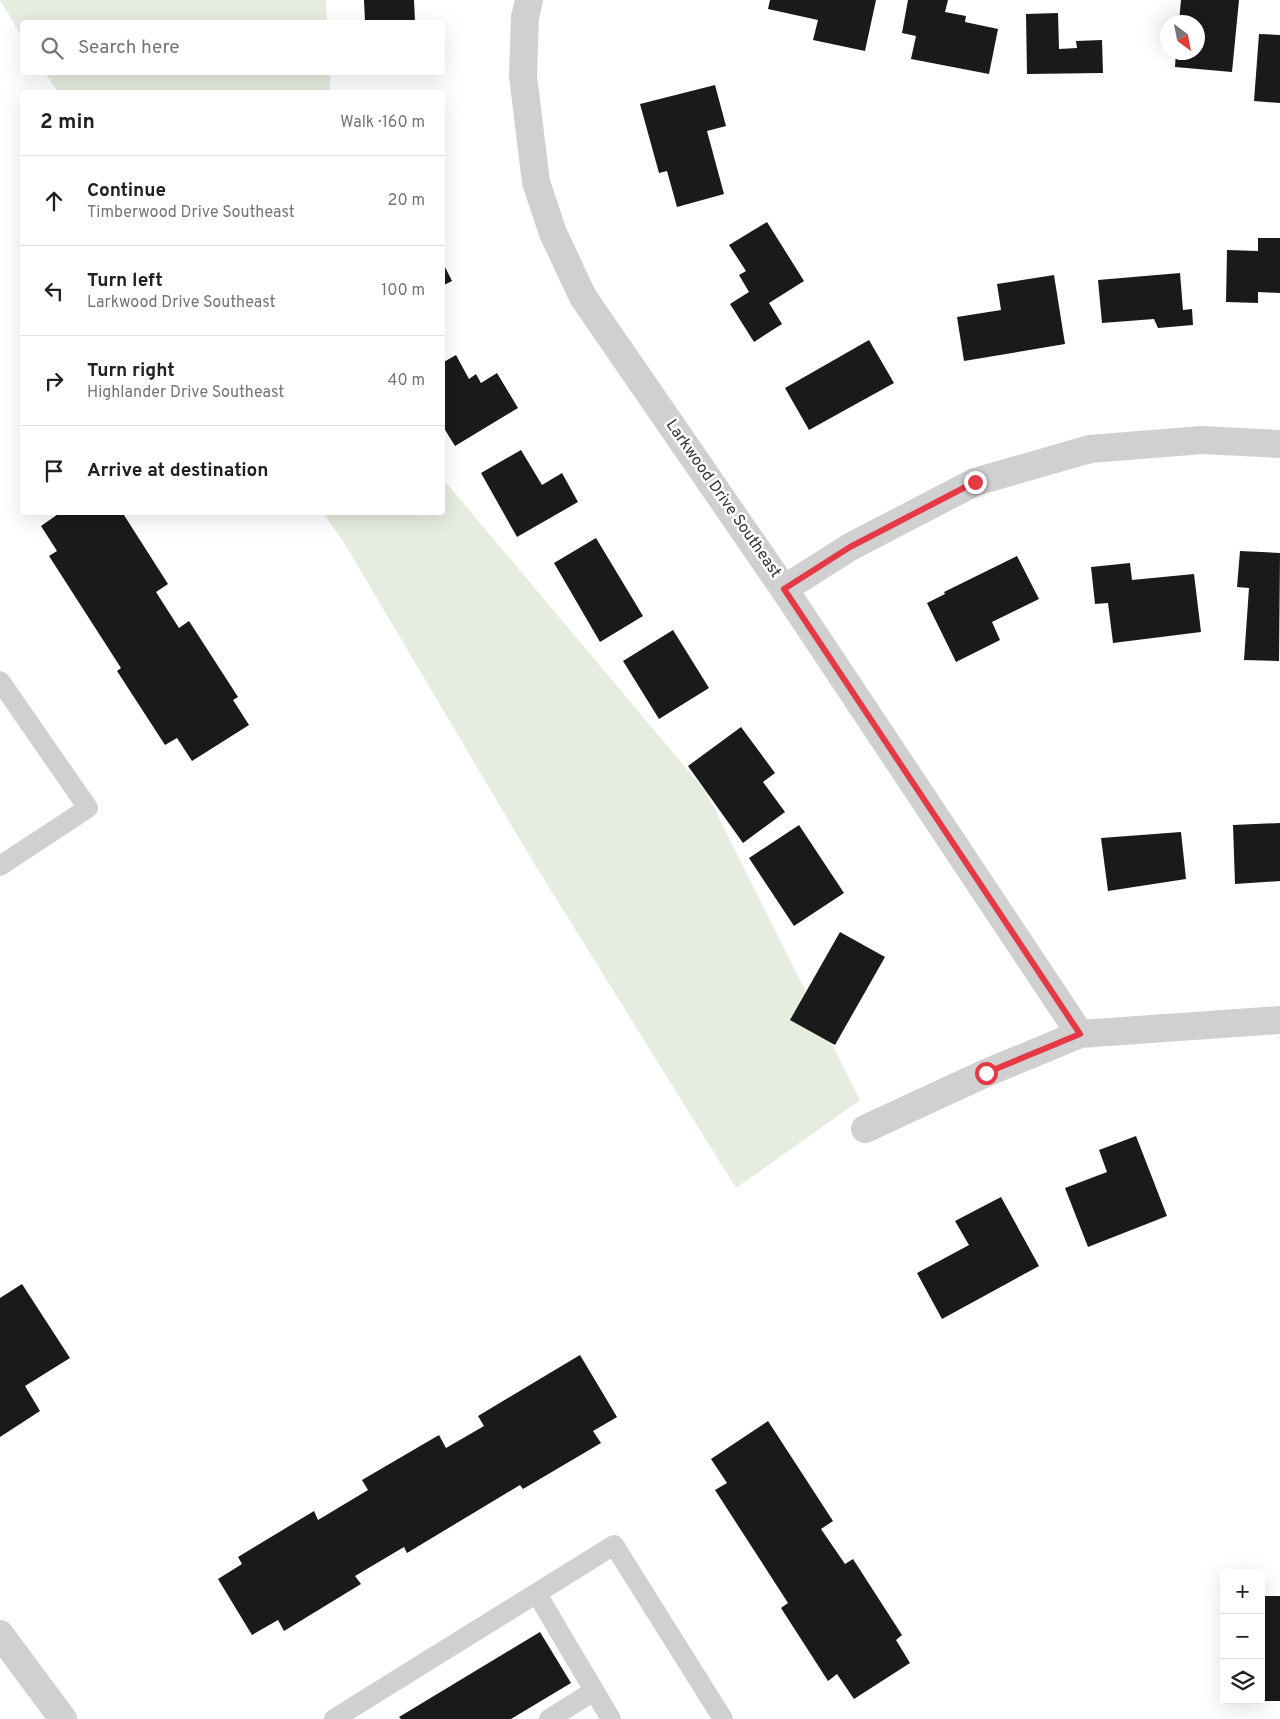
<!DOCTYPE html>
<html lang="en">
<head>
<meta charset="utf-8">
<style>
	:root { --surface:#fff; --page:#f2f2f2; --text:#202124; --muted:#757577; --line:#e0e0e0 }
	body { margin:0; font-family:Overpass,sans-serif; background:var(--page); color:var(--text) }
	.controls { position:absolute; right:15px; bottom:15px; display:grid; overflow:hidden; border-radius:5px; box-shadow:0 5px 20px #0002 }
	.controls button { width:45px; height:45px; display:grid; place-items:center; padding:0; border:0; border-bottom:1px solid var(--line); background:var(--surface); color:var(--text); font:25px sans-serif }
	.compass { position:absolute; left:1160px; top:15px; width:45px; height:45px; border-radius:50%; background:var(--surface); box-shadow:0 5px 20px #0002; rotate:148deg }
	.stop { position:absolute; width:15px; height:15px; margin:-11px; border:4px solid #e63946; border-radius:50%; background:#fff }
	.stop.end { background:#e63946; border-color:#fff; box-shadow:0 1px 5px #0008 }
	.list { margin:0; padding:0; list-style:none }
	h2 { display:flex; justify-content:space-between; align-items:center; height:65px; margin:0; padding:0 20px; font-size:21px }
	h2 small { font-size:16px; font-weight:400; color:var(--muted) }
	.list li { display:grid; grid-template-columns:32px 1fr auto; gap:15px; align-items:center; box-sizing:border-box; height:90px; padding:0 20px; border-top:1px solid var(--line) }
	.list b { display:block; font-size:19px; white-space:nowrap }
	.list p { margin:0; font-size:16px; white-space:nowrap; color:var(--muted) }
	.list em { font-size:16px; font-style:normal; color:var(--muted) }
	.icon { flex:none; width:28px; height:28px; fill:none; stroke:currentColor; stroke-width:2; stroke-linecap:round; stroke-linejoin:round }
	.map { position:relative; flex:none; width:1280px; height:1719px; overflow:hidden }
	.search { position:absolute; background:var(--surface); box-shadow:0 5px 20px #0002; left:20px; top:20px; width:425px; height:55px; display:flex; align-items:center; gap:12px; box-sizing:border-box; padding:0 18px; border-radius:5px; color:var(--muted); font-size:19px }
	.panel { position:absolute; background:var(--surface); box-shadow:0 5px 20px #0002; left:20px; top:90px; width:425px; height:425px; border-radius:5px }
	.map>svg:first-child { display:block }
</style>
</head>
<body>
<div class="map">
<svg width="1280" height="1719" viewBox="0 0 1280 1719">
	<rect width="100%" height="100%" fill="#fff"/>
	<path fill="#e6ecdf" d="M0,0H326L327,22H22V37Z
		M45,73H330V92H58Z
		M443,479L706,792L860,1100L736,1188L529,855L343,541L323,513L442,512Z"/>
	<path fill="#1a1a1a" d="M364,0H414L415,22H365Z
		M770,0H876L865,51L813,40L818,20L768,9Z
		M908,0H948L945,12L966,16L965,22L998,29L989,74L911,59L916,36L902,33Z
		M1181,0H1239L1232,72L1175,67L1176,52H1198V22H1179Z
		M1058,13L1059,49L1077,48L1076,41L1102,40L1103,73L1027,74L1026,14Z
		M1259,34L1280,35V103L1254,101Z
		M715,85L726,126L707,131L724,194L677,207L667,171L659,173L640,104Z
		M767,222L804,281L769,303L782,324L754,342L730,304L749,292L739,275L746,271L729,245Z
		M1258,238H1280V293L1258,292V303L1226,302L1227,250L1258,251Z
		M442,261L452,281L442,286Z
		M1180,273L1183,310L1192,309L1193,325L1158,328L1154,319L1102,323L1098,280Z
		M1054,275L1065,344L964,361L957,317L1001,310L997,284Z
		M869,340L894,383L809,430L785,388Z
		M456,355L469,379L476,374L481,383L497,373L518,408L455,446L442,425V363Z
		M521,450L542,485L562,473L578,502L517,537L481,473Z
		M61,512H122L168,584L156,592L179,628L189,621L238,697L233,700L249,725L192,761L177,738L165,745L117,671L121,668L49,556L57,551L41,526Z
		M596,538L643,616L600,642L554,563Z
		M1240,551L1280,553L1279,661L1244,660L1249,588L1237,587Z
		M1017,556L1039,599L992,622L1000,640L956,662L927,603L945,594L944,592Z
		M1130,563L1132,580L1194,574L1201,632L1113,643L1108,603L1095,604L1091,567Z
		M673,630L709,688L659,719L623,661Z
		M741,727L775,773L763,782L785,812L743,843L688,766Z
		M1280,823V881L1235,884L1233,825Z
		M799,825L844,893L794,926L749,858Z
		M1181,832L1186,879L1108,891L1101,838Z
		M840,932L885,957L835,1045L790,1020Z
		M1136,1136L1167,1216L1088,1247L1065,1188L1107,1172L1099,1150Z
		M1001,1197L1039,1266L942,1319L917,1273L969,1245L955,1221Z
		M22,1284L70,1358L25,1386L40,1411L0,1437V1298Z
		M580,1355L617,1417L593,1431L601,1443L523,1489L520,1485L407,1553L404,1547L355,1576L361,1584L284,1631L278,1620L252,1635L218,1579L242,1564L238,1557L314,1511L318,1520L368,1490L362,1480L439,1435L446,1448L484,1426L478,1416Z
		M768,1421L833,1521L821,1529L845,1564L853,1559L902,1635L896,1640L910,1663L854,1699L837,1674L828,1681L781,1608L788,1603L715,1490L727,1483L711,1459Z
		M1261,1596H1280V1701H1261Z
		M540,1632L571,1683L511,1719H401L399,1717Z"/>
	<g fill="none" stroke-linecap="round" stroke-linejoin="round">
		<path stroke="#d0d0d0" stroke-width="20" d="M0,681L88,808L0,866
			M537,1594L611,1719
			M334,1719L614,1545L723,1719
			M549,1719L594,1691"/>
		<path stroke="#d0d0d0" stroke-width="28" d="M529,0L525,17L523,76L536,182L553,233L583,297L784,589L1080,1034
			M784,589L850,547L975,482L1090,449L1202,440L1280,444
			M865,1129L986,1073L1080,1034L1280,1020
			M0,1634L63,1719"/>
	</g>
	<g fill="none" stroke-linecap="round" stroke-linejoin="round">
		<path stroke="#e63946" stroke-width="6" d="M975,482L850,547L784,589L1080,1034L986,1073"/>
	</g>
	<g text-anchor="middle" dominant-baseline="central" stroke-width="5" stroke-linejoin="round" paint-order="stroke">
		<g font-size="16" fill="#333" stroke="#fff">
			<text transform="translate(723 499) rotate(55)">Larkwood Drive Southeast</text>
		</g>
	</g>
</svg>
<div class="controls">
<button>+</button>
<button>−</button>
<button><svg class="icon" aria-label="layers" viewBox="0 0 24 24"><path d="M12 4l9 5-9 5-9-5zM3 14l9 5 9-5"/></svg></button>
</div>
<svg class="compass" viewBox="-18 -18 36 36"><path d="M0-13l5 13h-10z" fill="#e53935"/><path d="M0 13l5-13h-10z" fill="#757577"/></svg>
<div class="stop" style="left:986px;top:1073px"></div>
<div class="stop end" style="left:975px;top:482px"></div>
<div class="search"><svg class="icon" aria-label="search" viewBox="0 0 24 24"><circle cx="10" cy="10" r="6"/><path d="M15 15l6 6"/></svg>Search here</div>
<section class="panel">
<h2>2 min<small>Walk · 160 m</small></h2>
<ul class="list">
<li><svg class="icon" aria-label="ahead" viewBox="0 0 24 24"><path d="M12 20V5M6 11l6-6 6 6"/></svg><div><b>Continue</b><p>Timberwood Drive Southeast</p></div><em>20 m</em></li>
<li><svg class="icon" aria-label="left" viewBox="0 0 24 24"><path d="M17 20v-9H6M10 6l-5 5 5 5"/></svg><div><b>Turn left</b><p>Larkwood Drive Southeast</p></div><em>100 m</em></li>
<li><svg class="icon" aria-label="right" viewBox="0 0 24 24"><path d="M7 20v-9h11M14 6l5 5-5 5"/></svg><div><b>Turn right</b><p>Highlander Drive Southeast</p></div><em>40 m</em></li>
<li><svg class="icon" aria-label="arrive" viewBox="0 0 24 24"><path d="M6 21V4h12l-3 4 3 4H6"/></svg><div><b>Arrive at destination</b></div></li>
</ul>
</section>
</div>
</body>
</html>
